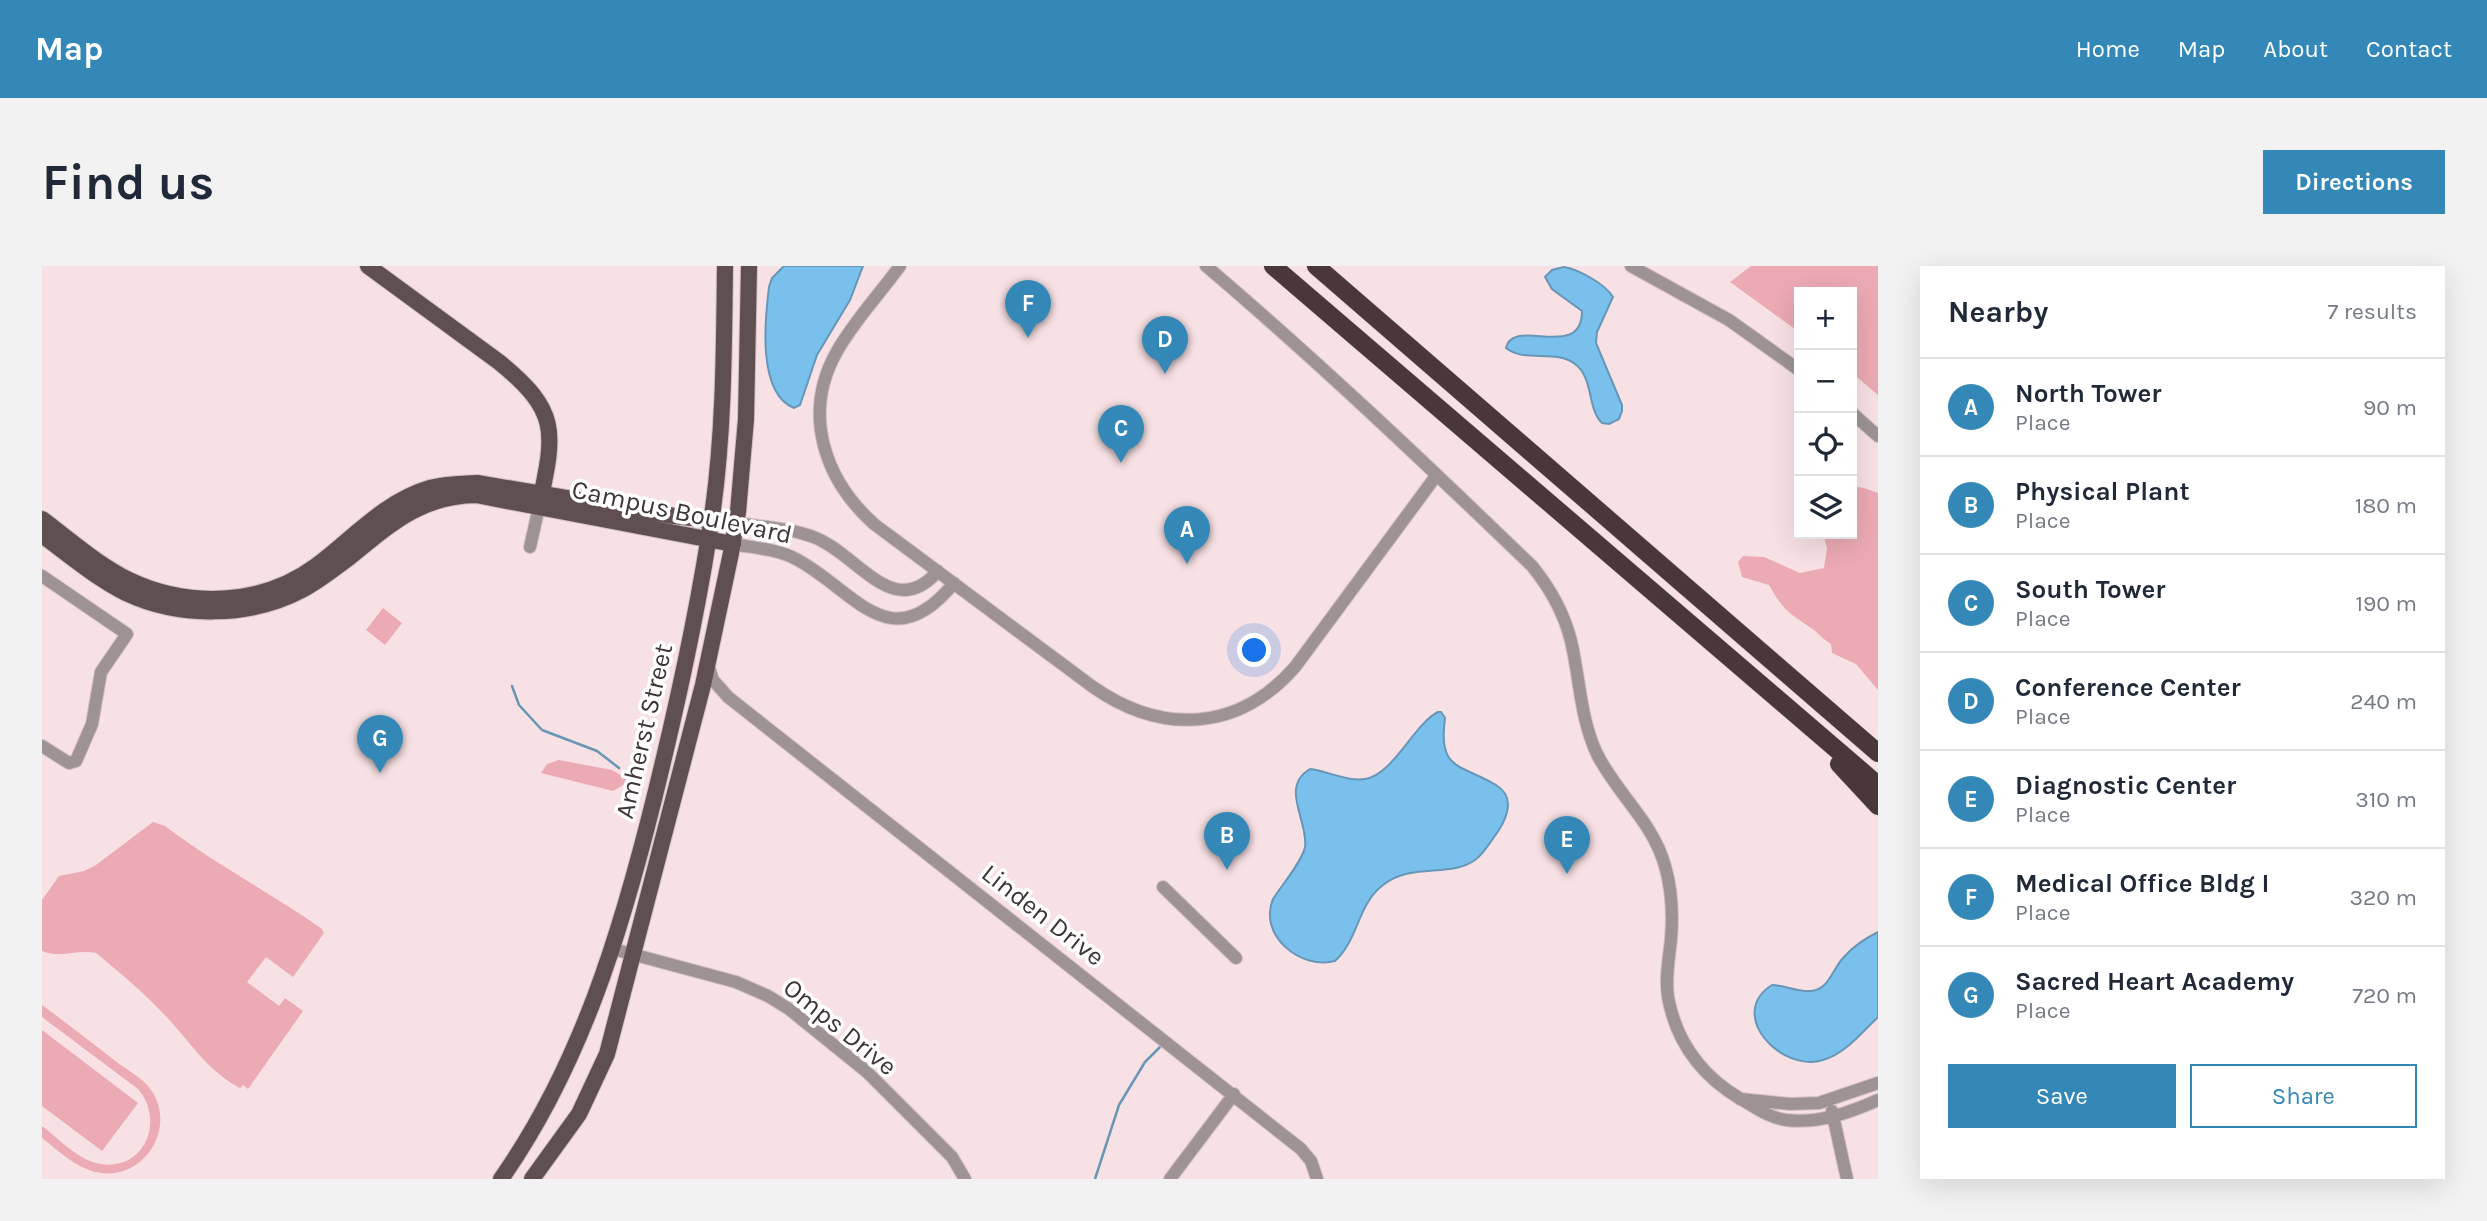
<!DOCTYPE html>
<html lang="en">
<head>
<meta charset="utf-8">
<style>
	:root { --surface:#fff; --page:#f2f2f3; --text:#1f2937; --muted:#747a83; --line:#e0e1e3; --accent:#3388b7 }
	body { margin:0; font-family:Karla,sans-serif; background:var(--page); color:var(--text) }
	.controls { position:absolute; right:21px; top:21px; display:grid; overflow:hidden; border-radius:0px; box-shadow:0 7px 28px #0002 }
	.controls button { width:63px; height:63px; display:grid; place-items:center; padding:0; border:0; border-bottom:2px solid var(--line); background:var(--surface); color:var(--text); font:35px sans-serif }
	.you { position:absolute; left:1213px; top:385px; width:24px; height:24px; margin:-18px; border:5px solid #fff; border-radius:50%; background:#1a73e8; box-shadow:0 0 0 10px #1a73e833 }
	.badge { display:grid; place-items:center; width:46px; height:46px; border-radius:50%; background:var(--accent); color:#fff; font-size:23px; font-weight:700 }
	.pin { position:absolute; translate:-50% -58px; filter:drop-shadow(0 2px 4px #0008) }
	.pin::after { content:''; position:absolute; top:37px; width:24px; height:21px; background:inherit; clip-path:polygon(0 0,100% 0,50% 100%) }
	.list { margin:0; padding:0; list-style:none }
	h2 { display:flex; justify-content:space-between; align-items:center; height:91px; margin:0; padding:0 28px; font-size:30px }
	h2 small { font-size:23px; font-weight:400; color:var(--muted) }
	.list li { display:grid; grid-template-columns:46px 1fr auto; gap:21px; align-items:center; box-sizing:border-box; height:98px; padding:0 28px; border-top:2px solid var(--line) }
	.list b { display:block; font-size:26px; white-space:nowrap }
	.list p { margin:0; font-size:23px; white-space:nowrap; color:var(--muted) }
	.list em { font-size:23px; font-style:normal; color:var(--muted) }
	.actions { display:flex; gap:14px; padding:21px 28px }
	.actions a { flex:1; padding:16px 0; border:2px solid var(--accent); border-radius:0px; text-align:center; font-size:24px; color:var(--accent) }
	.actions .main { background:var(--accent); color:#fff }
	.icon { flex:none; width:38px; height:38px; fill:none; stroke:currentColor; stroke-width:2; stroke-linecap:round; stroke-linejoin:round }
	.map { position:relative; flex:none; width:1836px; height:913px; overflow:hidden; border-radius:0px }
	header { display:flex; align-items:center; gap:42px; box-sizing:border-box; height:98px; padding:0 35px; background:var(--accent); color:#fff }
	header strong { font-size:33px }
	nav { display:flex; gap:38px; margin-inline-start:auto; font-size:24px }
	.intro { display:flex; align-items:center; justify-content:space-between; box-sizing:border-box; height:168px; padding:0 42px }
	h1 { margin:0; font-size:49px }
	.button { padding:18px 32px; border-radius:0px; background:var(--accent); color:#fff; font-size:24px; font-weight:700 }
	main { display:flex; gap:42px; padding:0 42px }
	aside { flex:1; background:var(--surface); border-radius:0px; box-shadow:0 7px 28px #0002 }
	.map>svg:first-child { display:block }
</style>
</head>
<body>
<header>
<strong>Map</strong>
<nav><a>Home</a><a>Map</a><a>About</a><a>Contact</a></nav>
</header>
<div class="intro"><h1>Find us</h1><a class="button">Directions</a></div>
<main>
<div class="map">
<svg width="1836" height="913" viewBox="0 0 1836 913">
	<rect width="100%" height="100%" fill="#f8e1e4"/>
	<path fill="#ecaab4" d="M1709,0H1836V129L1810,107V26H1757V66L1688,16Z
		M1810,220L1822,222L1836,227V424L1814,398L1790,387L1789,378C1780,373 1775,365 1766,360C1744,345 1741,343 1727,319L1700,311L1696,296L1701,290L1722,291L1758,307L1782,302L1785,282L1781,268H1810Z
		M341,342L360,357L343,379L324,364Z
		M517,494L570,504L584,512L583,518L571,525L499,507L505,498Z
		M111,556L123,560C173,598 229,627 280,663L282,667L251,711L224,691L205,716L237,740L243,732L261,745L206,823L201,819L198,822C169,807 152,782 131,758C108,732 81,709 54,687C35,683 19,693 0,685V634L17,610L42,605L54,599Z
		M0,739C26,758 51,778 76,797C87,805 102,813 109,824C135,861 103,913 59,907C36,904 17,885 0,872V860C17,873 37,895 59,898C103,905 123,854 96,823L0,751Z
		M0,764L96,837L60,885L0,840Z"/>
	<path fill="#79c0ed" stroke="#6796b6" stroke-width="2" d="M742,0H821L808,34L775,89L758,139L752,142C715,127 723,53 727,21L730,12Z
		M1522,1C1538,4 1563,18 1571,31L1555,66L1554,77L1580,139V145L1577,153L1567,158L1560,157C1545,143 1552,112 1533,98C1514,83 1482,97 1464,82C1471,50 1540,96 1540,45L1510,23L1503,11L1510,4Z
		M1396,446H1399L1403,452C1396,504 1416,497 1454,519C1464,525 1468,534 1465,546C1463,556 1456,566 1450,574C1445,581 1440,589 1433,594C1408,612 1370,596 1341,619C1315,639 1317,673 1293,695C1258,704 1216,669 1231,633C1239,620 1260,596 1263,581C1267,556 1237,521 1268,503C1285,505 1306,516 1323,513C1351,509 1372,458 1396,446Z
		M1836,666V751C1820,766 1803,788 1781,794C1739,807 1684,748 1730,719C1742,719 1755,726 1768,725C1787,724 1790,704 1801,692C1811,680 1823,673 1836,666Z"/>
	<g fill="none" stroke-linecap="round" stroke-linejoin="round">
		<path stroke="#6796b6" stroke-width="2.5" d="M470,420L477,439L500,464L555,485L577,502
			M1053,913L1077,839L1103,796L1118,781"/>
		<g stroke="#d3bfc1" stroke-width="14">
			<path id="minor" d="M858,0C837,29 811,56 794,87C760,149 783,214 832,258L1051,421C1120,469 1196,466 1253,401L1394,210
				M1164,0C1277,96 1384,198 1490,300C1508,322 1522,347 1529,375C1538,413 1538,452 1555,488C1575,528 1611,556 1623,600C1630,624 1631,649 1629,673C1627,693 1623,712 1626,731C1634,775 1659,809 1697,832C1713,841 1725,851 1744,854C1776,858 1807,847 1836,834
				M1589,0L1687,54L1757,104
				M1810,147L1836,170
				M694,257C721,261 749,262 774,272C817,290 852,356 896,305
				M691,278C712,282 735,283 754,293C814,325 848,395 912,317
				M488,281L497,241
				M0,310L85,368L59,406L50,458L34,495L27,497L0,480
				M666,399L671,414L686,431L1259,883L1269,895L1275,913
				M1121,621L1194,692
				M571,683L694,716L726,730L747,743L825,806L910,891L923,913
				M1698,833L1748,838L1777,837L1836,817
				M1790,845L1805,913
				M1128,913L1192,828"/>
		</g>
		<g stroke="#d3bfc1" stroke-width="18">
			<path id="major" d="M326,0L457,96C517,145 513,165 498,236
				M0,253C27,273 56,299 87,314C146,342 220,340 274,300C310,273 343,235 388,222C403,218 419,218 435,217L632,250L694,257
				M0,269C27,289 54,312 84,327C137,352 207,352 260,324C277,315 292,303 308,291C349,258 378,230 434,229L691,278
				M459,913C539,799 579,666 612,533C636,436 657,341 671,243C682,163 682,80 683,0
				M490,913L537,848L565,788L661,419L689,287L696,246L704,153L707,0"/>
		</g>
		<g stroke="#d3bfc1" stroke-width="19">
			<path id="highway" d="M1231,0L1836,519
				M1274,0L1836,487
				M1797,498L1836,540"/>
		</g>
		<use href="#minor" stroke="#9d9394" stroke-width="12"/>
		<use href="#major" stroke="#5f4f51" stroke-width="16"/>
		<use href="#highway" stroke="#49373a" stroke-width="18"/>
	</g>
	<g text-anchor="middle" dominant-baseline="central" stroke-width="7" stroke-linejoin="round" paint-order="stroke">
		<g font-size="26" fill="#3e3537" stroke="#fff">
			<text transform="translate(640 246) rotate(12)">Campus Boulevard</text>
			<text transform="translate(602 465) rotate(-77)">Amherst Street</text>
			<text transform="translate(1001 649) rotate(38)">Linden Drive</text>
			<text transform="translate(798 761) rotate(39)">Omps Drive</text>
		</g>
	</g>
</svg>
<div class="controls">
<button>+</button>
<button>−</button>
<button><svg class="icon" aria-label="locate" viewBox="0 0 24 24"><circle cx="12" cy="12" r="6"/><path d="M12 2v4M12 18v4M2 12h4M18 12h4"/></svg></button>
<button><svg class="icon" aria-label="layers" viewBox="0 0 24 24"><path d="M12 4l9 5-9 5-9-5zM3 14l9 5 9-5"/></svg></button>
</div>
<div class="you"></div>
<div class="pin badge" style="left:1145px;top:298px">A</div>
<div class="pin badge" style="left:1185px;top:604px">B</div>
<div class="pin badge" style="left:1079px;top:197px">C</div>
<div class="pin badge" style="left:1123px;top:108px">D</div>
<div class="pin badge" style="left:1525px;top:608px">E</div>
<div class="pin badge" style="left:986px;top:72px">F</div>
<div class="pin badge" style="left:338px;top:507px">G</div>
</div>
<aside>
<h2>Nearby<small>7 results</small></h2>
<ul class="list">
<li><span class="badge">A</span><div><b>North Tower</b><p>Place</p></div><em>90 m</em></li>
<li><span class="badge">B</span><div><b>Physical Plant</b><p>Place</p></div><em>180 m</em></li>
<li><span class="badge">C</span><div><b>South Tower</b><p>Place</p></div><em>190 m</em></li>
<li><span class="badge">D</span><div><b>Conference Center</b><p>Place</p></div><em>240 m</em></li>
<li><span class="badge">E</span><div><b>Diagnostic Center</b><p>Place</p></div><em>310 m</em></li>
<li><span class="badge">F</span><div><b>Medical Office Bldg I</b><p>Place</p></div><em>320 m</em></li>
<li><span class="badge">G</span><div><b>Sacred Heart Academy</b><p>Place</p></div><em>720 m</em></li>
</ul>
<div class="actions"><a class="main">Save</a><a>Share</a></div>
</aside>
</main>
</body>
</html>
